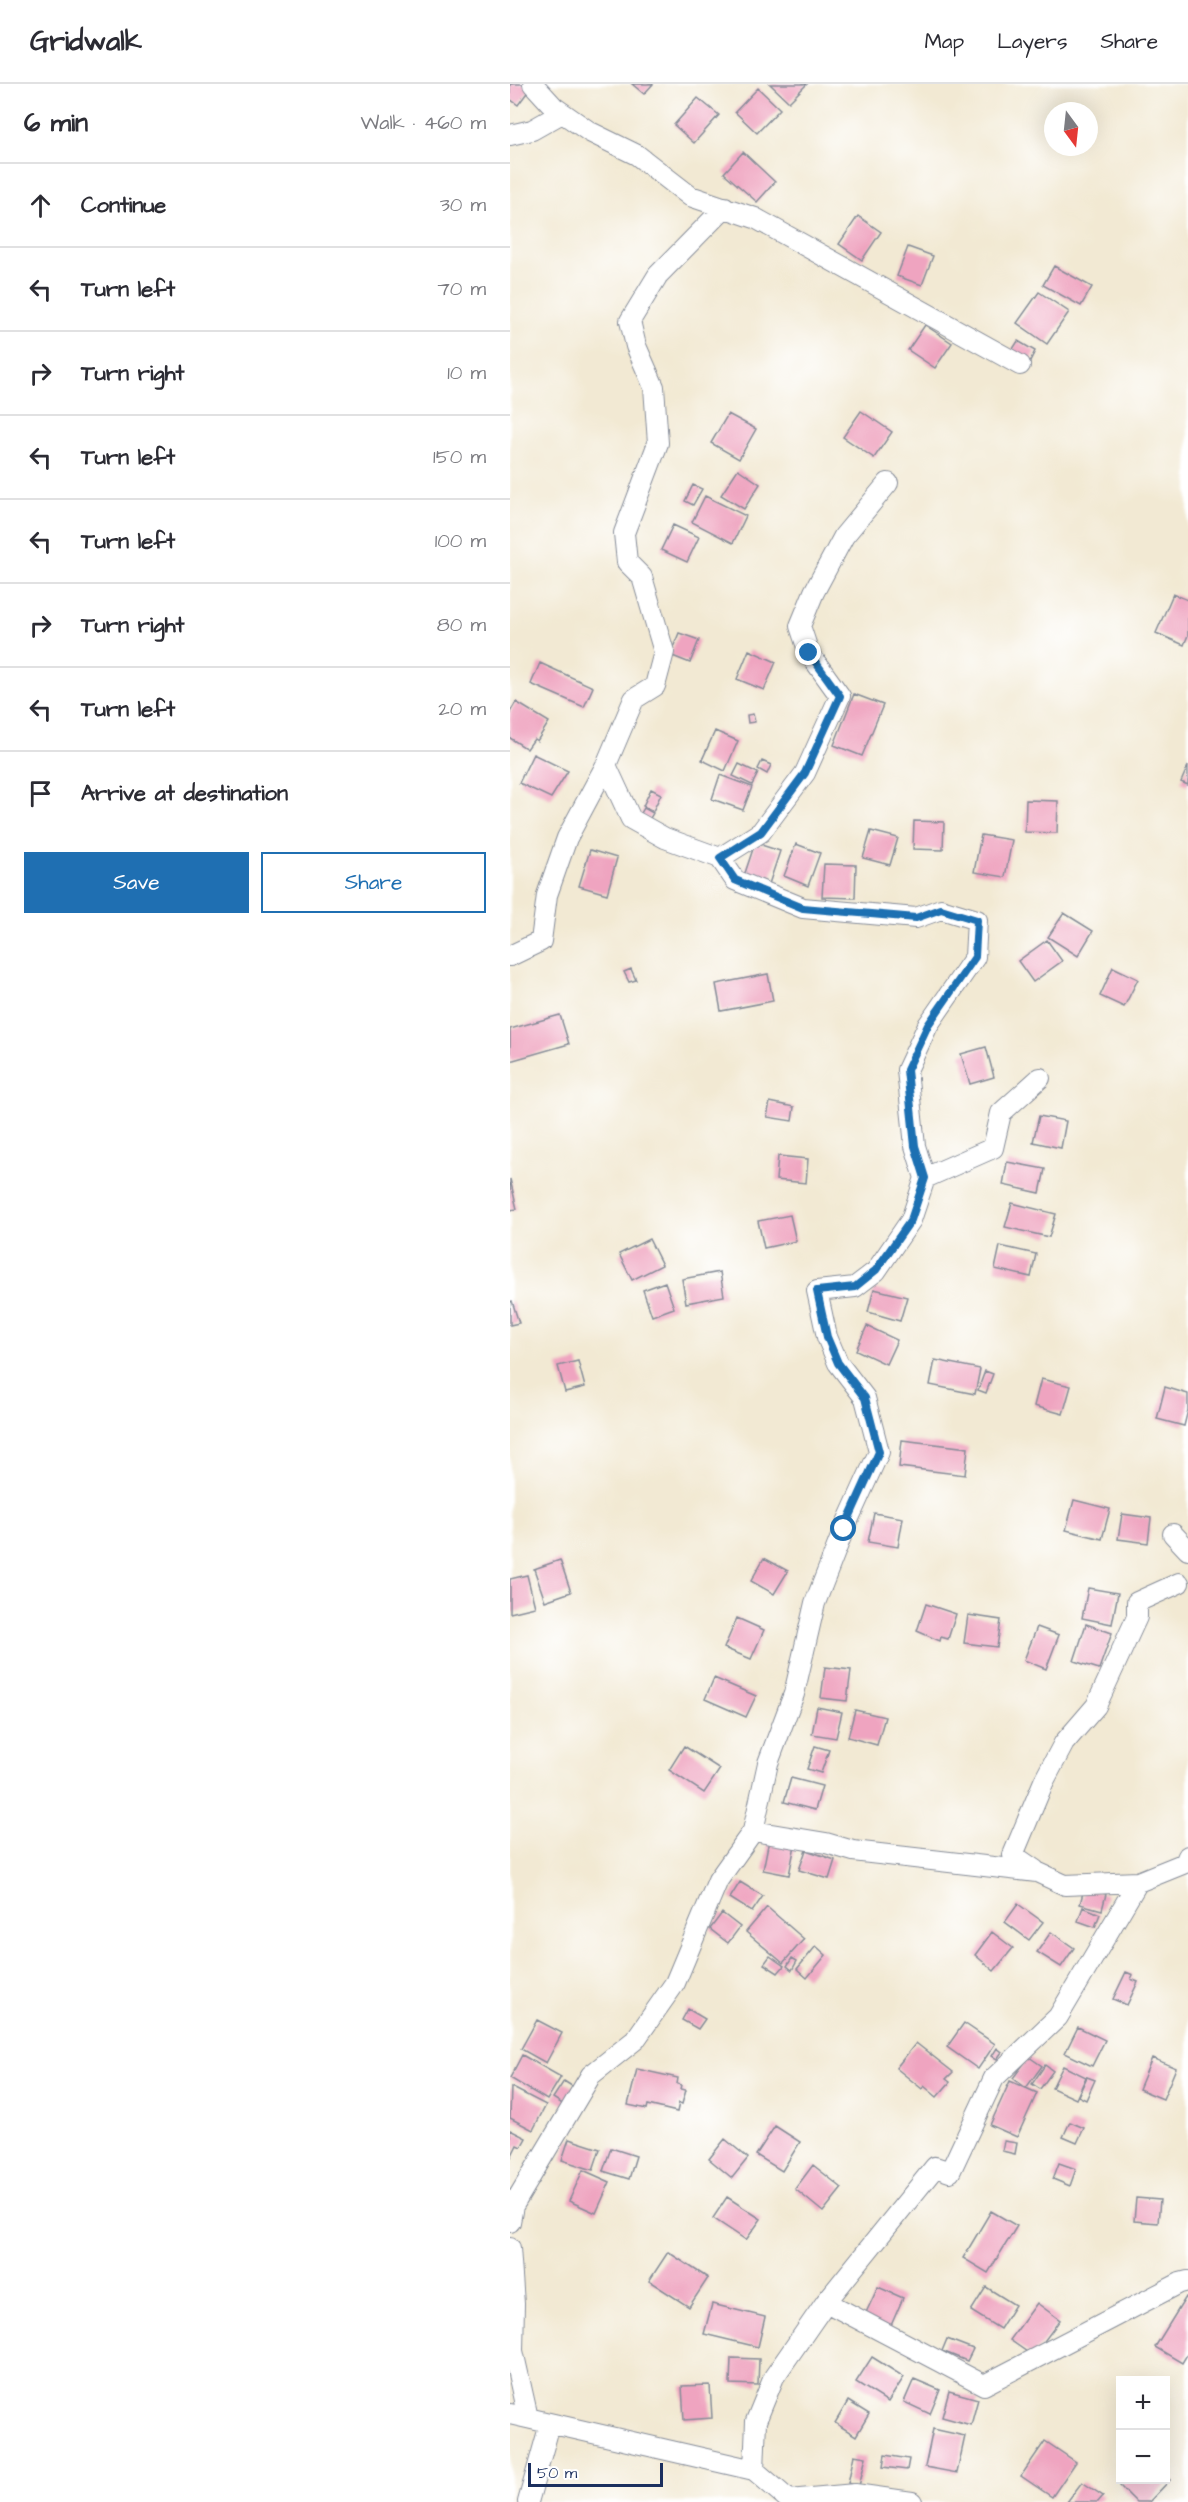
<!DOCTYPE html>
<html lang="en">
<head>
<meta charset="utf-8">
<style>
	:root { --surface:#fff; --page:#f7f7f7; --text:#2b2b33; --muted:#7c7c81; --line:#e1e1e2; --accent:#1f6fb2 }
	body { margin:0; font-family:"Architects Daughter",sans-serif; background:var(--page); color:var(--text) }
	.controls { position:absolute; right:18px; bottom:18px; display:grid; overflow:hidden; border-radius:0px; box-shadow:0 6px 24px #0002 }
	.controls button { width:54px; height:54px; display:grid; place-items:center; padding:0; border:0; border-bottom:2px solid var(--line); background:var(--surface); color:var(--text); font:30px sans-serif }
	.compass { position:absolute; left:534px; top:18px; width:54px; height:54px; border-radius:50%; background:var(--surface); box-shadow:0 6px 24px #0002; rotate:165deg }
	.scale { position:absolute; left:18px; bottom:15px; width:135px; box-sizing:border-box; padding-left:6px; border:3px solid #1b2f5e; border-top:0; font-size:16px; line-height:21px; white-space:nowrap; color:#1b2f5e; -webkit-text-stroke:4px #fff; paint-order:stroke }
	.stop { position:absolute; width:18px; height:18px; margin:-14px; border:4px solid #1f6fb2; border-radius:50%; background:#fff }
	.stop.end { background:#1f6fb2; border-color:#fff; box-shadow:0 2px 6px #0008 }
	.list { margin:0; padding:0; list-style:none }
	h2 { display:flex; justify-content:space-between; align-items:center; height:78px; margin:0; padding:0 24px; font-size:26px }
	h2 small { font-size:20px; font-weight:400; color:var(--muted) }
	.list li { display:grid; grid-template-columns:39px 1fr auto; gap:18px; align-items:center; box-sizing:border-box; height:84px; padding:0 24px; border-top:2px solid var(--line) }
	.list b { display:block; font-size:22px; white-space:nowrap }
	.list em { font-size:20px; font-style:normal; color:var(--muted) }
	.actions { display:flex; gap:12px; padding:18px 24px }
	.actions a { flex:1; padding:14px 0; border:2px solid var(--accent); border-radius:0px; text-align:center; font-size:21px; color:var(--accent) }
	.actions .main { background:var(--accent); color:#fff }
	.icon { flex:none; width:33px; height:33px; fill:none; stroke:currentColor; stroke-width:2; stroke-linecap:round; stroke-linejoin:round }
	.map { position:relative; flex:none; width:678px; height:2418px; overflow:hidden }
	header { display:flex; align-items:center; gap:36px; box-sizing:border-box; height:84px; padding:0 30px; background:var(--surface); border-bottom:2px solid var(--line) }
	header strong { font-size:28px }
	nav { display:flex; gap:33px; margin-inline-start:auto; font-size:21px }
	main { display:flex }
	aside { flex:1; background:var(--surface) }
	.map>svg:first-child { display:block }
</style>
</head>
<body>
<header>
<strong>Gridwalk</strong>
<nav><a>Map</a><a>Layers</a><a>Share</a></nav>
</header>
<main>
<aside>
<h2>6 min<small>Walk · 460 m</small></h2>
<ul class="list">
<li><svg class="icon" aria-label="ahead" viewBox="0 0 24 24"><path d="M12 20V5M6 11l6-6 6 6"/></svg><div><b>Continue</b></div><em>30 m</em></li>
<li><svg class="icon" aria-label="left" viewBox="0 0 24 24"><path d="M17 20v-9H6M10 6l-5 5 5 5"/></svg><div><b>Turn left</b></div><em>70 m</em></li>
<li><svg class="icon" aria-label="right" viewBox="0 0 24 24"><path d="M7 20v-9h11M14 6l5 5-5 5"/></svg><div><b>Turn right</b></div><em>10 m</em></li>
<li><svg class="icon" aria-label="left" viewBox="0 0 24 24"><path d="M17 20v-9H6M10 6l-5 5 5 5"/></svg><div><b>Turn left</b></div><em>150 m</em></li>
<li><svg class="icon" aria-label="left" viewBox="0 0 24 24"><path d="M17 20v-9H6M10 6l-5 5 5 5"/></svg><div><b>Turn left</b></div><em>100 m</em></li>
<li><svg class="icon" aria-label="right" viewBox="0 0 24 24"><path d="M7 20v-9h11M14 6l5 5-5 5"/></svg><div><b>Turn right</b></div><em>80 m</em></li>
<li><svg class="icon" aria-label="left" viewBox="0 0 24 24"><path d="M17 20v-9H6M10 6l-5 5 5 5"/></svg><div><b>Turn left</b></div><em>20 m</em></li>
<li><svg class="icon" aria-label="arrive" viewBox="0 0 24 24"><path d="M6 21V4h12l-3 4 3 4H6"/></svg><div><b>Arrive at destination</b></div></li>
</ul>
<div class="actions"><a class="main">Save</a><a>Share</a></div>
</aside>
<div class="map">
<svg width="678" height="2418" viewBox="0 0 678 2418">
	<rect width="100%" height="100%" fill="#fff"/>
	<filter id="ink" filterUnits="userSpaceOnUse"><feTurbulence type="fractalNoise" baseFrequency=".0167" numOctaves="2"/><feDisplacementMap in="SourceGraphic" scale="12" xChannelSelector="R" yChannelSelector="G"/><feConvolveMatrix kernelMatrix="1 2 1 2 8 2 1 2 1" color-interpolation-filters="sRGB"/></filter>
	<filter id="wash" filterUnits="userSpaceOnUse"><feTurbulence type="fractalNoise" baseFrequency=".008" numOctaves="4" result="noise"/><feDisplacementMap in="SourceGraphic" scale="24" xChannelSelector="R" yChannelSelector="G"/><feGaussianBlur stdDeviation="1.35" result="paint"/><feColorMatrix in="noise" values="0 0 0 0 0 0 0 0 0 0 0 0 0 0 0 0 0 1.4 0 .05"/><feComposite in="paint" operator="in"/></filter>
	<g filter="url(#wash)">
		<rect width="100%" height="100%" fill="#f2e9d3"/>
		<g id="blocks">
			<path fill="#efa4c0" d="M0,0H18L22,2L8,21L0,15Z
				M122,0H143L134,10Z
				M260,0H297L279,18Z
				M248,4L270,25L247,49L225,28Z
				M188,14L209,31L184,59L164,41Z
				M233,68L265,98L247,118L214,89Z
				M348,132L371,148L352,176L329,160Z
				M398,163L423,172L412,201L387,192Z
				M544,182L582,203L571,222L533,201Z
				M529,208L559,228L537,260L507,239Z
				M415,241L442,259L425,284L398,266Z
				M508,257L525,267L519,279L501,268Z
				M351,327L382,348L364,374L333,353Z
				M218,330L246,345L229,375L201,359Z
				M228,385L250,400L234,425L211,411Z
				M183,401L192,405L183,421L175,417Z
				M195,412L236,432L223,459L182,438Z
				M163,441L189,453L177,478L151,466Z
				M663,510L678,516V551L674,561L646,549Z
				M169,549L189,556L180,579L160,571Z
				M239,566L266,578L254,606L227,595Z
				M30,579L83,603L74,623L21,600Z
				M344,610L373,621L352,672L324,661Z
				M6,618L39,638L27,657L24,655L17,665L0,654V628Z
				M243,630L245,638L238,639L237,631Z
				M205,647L228,657L215,687L192,676Z
				M23,670L58,687L41,714L9,699Z
				M252,677L261,681L257,690L248,685Z
				M229,680L248,689L242,701L223,692Z
				M678,682V701L671,698Z
				M210,691L242,703L233,726L202,715Z
				M141,705L151,710L143,727L133,722Z
				M516,716L548,717L547,749L515,748Z
				M134,724L143,729L139,736L130,731Z
				M404,737L434,738L433,766L403,765Z
				M361,747L388,754L380,781L353,774Z
				M471,751L502,756L495,793L464,788Z
				M245,759L270,767L259,800L234,792Z
				M286,760L310,769L298,802L274,792Z
				M80,766L107,774L97,810L69,802Z
				M314,780L346,781L345,814L312,813Z
				M554,829L583,847L568,872L538,853Z
				M537,856L552,877L523,898L508,877Z
				M603,883L628,895L614,923L590,912Z
				M121,885L126,896L119,898L114,888Z
				M258,890L263,917L211,927L206,900Z
				M50,931L59,960L0,977V945Z
				M476,963L484,993L460,1000L451,970Z
				M260,1018L284,1023L282,1037L257,1033Z
				M529,1032L556,1037L551,1064L523,1058Z
				M268,1072L298,1075L296,1099L266,1096Z
				M497,1078L535,1085L530,1109L493,1101Z
				M0,1095L7,1125L0,1126Z
				M502,1119L546,1130L539,1153L495,1143Z
				M280,1131L286,1157L254,1164L248,1137Z
				M139,1155L152,1181L122,1196L109,1170Z
				M490,1162L526,1170L521,1193L485,1185Z
				M210,1188L214,1212L176,1219L172,1195Z
				M155,1198L164,1224L142,1232L133,1206Z
				M364,1205L397,1213L390,1237L358,1228Z
				M2,1217L9,1239L0,1241V1218Z
				M357,1242L387,1256L376,1280L346,1266Z
				M425,1276L470,1285L465,1310L420,1301Z
				M68,1277L75,1303L55,1308L48,1282Z
				M475,1287L483,1290L476,1309L468,1306Z
				M531,1295L561,1302L553,1330L524,1322Z
				M655,1303L678,1310V1326L674,1342L647,1335Z
				M392,1356L458,1364L455,1391L389,1383Z
				M564,1416L600,1425L592,1455L556,1446Z
				M364,1429L393,1434L388,1463L358,1458Z
				M612,1430L641,1434L638,1459L608,1455Z
				M254,1474L278,1487L264,1510L241,1497Z
				M50,1476L61,1508L35,1517L24,1485Z
				M17,1491L25,1523L0,1529V1495Z
				M578,1504L608,1509L602,1540L572,1534Z
				M416,1520L446,1530L438,1555L431,1553L430,1557L407,1547Z
				M458,1531L491,1536L487,1563L454,1559Z
				M227,1534L254,1546L241,1575L214,1564Z
				M576,1540L602,1549L589,1585L564,1577Z
				M527,1543L549,1551L536,1585L514,1576Z
				M315,1583L341,1586L337,1617L311,1614Z
				M204,1594L246,1612L236,1633L195,1615Z
				M307,1623L332,1628L326,1654L302,1650Z
				M345,1626L375,1633L367,1661L338,1653Z
				M174,1662L210,1685L194,1709L159,1686Z
				M305,1662L319,1666L311,1689L297,1685Z
				M281,1694L312,1702L305,1726L274,1718Z
				M259,1756L285,1761L279,1791L253,1786Z
				M296,1766L325,1776L319,1795L289,1786Z
				M230,1798L253,1812L242,1828L220,1814Z
				M574,1805L596,1810L592,1826L570,1820Z
				M508,1820L533,1838L519,1856L495,1838Z
				M257,1823L294,1855L273,1879L236,1848Z
				M573,1823L590,1830L585,1843L568,1837Z
				M212,1829L230,1843L218,1859L200,1845Z
				M482,1848L503,1864L484,1887L465,1871Z
				M541,1848L564,1864L551,1883L527,1868Z
				M306,1862L316,1871L297,1894L287,1885Z
				M260,1872L274,1882L268,1889L254,1880Z
				M282,1874L287,1877L282,1886L277,1882Z
				M616,1888L623,1891L621,1895L628,1898L617,1921L603,1915Z
				M178,1925L195,1935L188,1945L172,1936Z
				M27,1936L52,1949L36,1979L11,1965Z
				M454,1939L485,1960L468,1985L437,1963Z
				M568,1943L595,1956L582,1982L555,1969Z
				M406,1959L443,1988L436,1995L440,1998L427,2013L414,2002L412,2005L386,1984Z
				M487,1964L492,1968L487,1975L482,1972Z
				M12,1971L51,1993L37,2016L0,1994Z
				M519,1973L532,1982L516,2004L503,1994Z
				M642,1974L666,1984L653,2015L629,2005Z
				M535,1981L543,1987L530,2005L522,2000Z
				M553,1982L576,1993L566,2015L542,2004Z
				M127,1985L168,1994L167,2000L171,2001L170,2005L176,2006L172,2020L169,2019L167,2028L138,2021L137,2025L118,2021Z
				M577,1993L585,1996L576,2016L568,2012Z
				M54,1997L65,2004L54,2021L43,2014Z
				M500,1997L527,2009L507,2053L480,2041Z
				M1,2003L36,2021L23,2046L0,2034Z
				M560,2038L574,2044L567,2059L553,2053Z
				M265,2042L290,2058L272,2087L246,2071Z
				M0,2046L16,2054L11,2063L7,2061L0,2075Z
				M59,2055L90,2065L83,2086L52,2076Z
				M215,2055L238,2074L222,2094L199,2075Z
				M494,2057L507,2059L505,2070L492,2067Z
				M101,2064L126,2072L119,2095L93,2087Z
				M549,2079L566,2085L560,2102L543,2095Z
				M303,2081L332,2104L313,2128L285,2105Z
				M73,2086L100,2098L86,2129L59,2117Z
				M217,2113L251,2135L236,2156L203,2134Z
				M626,2114L650,2116L648,2139L624,2137Z
				M481,2127L507,2142L478,2189L453,2174Z
				M158,2168L198,2194L179,2223L139,2197Z
				M368,2203L393,2214L379,2246L353,2235Z
				M476,2203L505,2221L490,2245L461,2227Z
				M676,2213L678,2215V2269L672,2279L645,2263Z
				M527,2219L550,2236L523,2272L500,2256Z
				M202,2220L255,2233L248,2263L194,2250Z
				M437,2255L463,2265L457,2277L432,2267Z
				M362,2273L394,2293L378,2318L346,2298Z
				M221,2274L249,2275L248,2301L220,2300Z
				M404,2295L430,2306L420,2330L394,2318Z
				M200,2301L202,2334L174,2336L172,2302Z
				M439,2307L468,2315L461,2341L432,2333Z
				M338,2317L359,2330L346,2352L325,2339Z
				M423,2345L455,2352L447,2389L415,2383Z
				M535,2357L566,2378L542,2413L511,2392Z
				M344,2371L356,2373L349,2402L338,2399Z
				M375,2371L399,2375L397,2386L373,2383Z
				M656,2392L660,2396L639,2418H626L610,2402L616,2396H656Z
				M572,2398L593,2412L588,2418H557Z"/>
		</g>
	</g>
	<g filter="url(#ink)">
		<use href="#blocks" fill-opacity="0" stroke="#868c98" stroke-width="1.5"/>
		<g fill="none" stroke-linecap="round" stroke-linejoin="round">
			<g stroke="#868c98" stroke-width="22">
				<path id="minor" d="M23,0L44,23L80,48L127,71L180,112L245,134L510,281
					M0,51L22,46L52,29
					M215,123L148,191L120,237L126,262L144,303L148,359L114,449L117,478L132,493L154,568L145,602L124,615L96,681L121,735L155,754L210,774L225,796L293,824L406,834L431,825L467,836L465,873L418,941L397,986L405,1062L415,1094L483,1064L491,1029L530,994
					M210,774L251,748L295,689L330,612L299,569L290,542L304,508L334,452L378,399
					M0,872L31,857L37,811L57,754L96,681
					M663,1450L678,1466
					M243,1747L316,1759L343,1767L527,1788L555,1801L628,1798L675,1779L678,1772
					M525,1786L503,1771L534,1697L554,1659L586,1622L627,1533V1518L669,1499
					M0,2138L3,2122L81,1991L125,1956L165,1899L208,1796L243,1747L258,1679L284,1610L305,1519L334,1445L369,1368L355,1314L328,1279L317,1253L307,1207L345,1203L366,1187L401,1136L415,1094
					M0,2164L4,2220L3,2267L18,2334
					M316,2218L474,2301L670,2199L678,2197
					M0,2330L244,2386L279,2416L345,2410L402,2418
					M244,2386L246,2337L264,2293L316,2218L425,2083L440,2088L484,1994L548,1933L628,1798
					M18,2418L40,2340"/>
			</g>
			<use href="#minor" stroke="#fff" stroke-width="20"/>
		</g>
	</g>
	<g fill="none" stroke-linecap="round" stroke-linejoin="round" filter="url(#ink)">
		<path stroke="#1f6fb2" stroke-width="8" d="M299,569L330,612L295,689L251,748L210,774L225,796L293,824L406,834L431,825L467,836L465,873L418,941L397,986L405,1062L415,1094L401,1136L366,1186L345,1203L307,1207L317,1253L328,1279L355,1314L369,1368L334,1445"/>
	</g>
</svg>
<div class="controls">
<button>+</button>
<button>−</button>
</div>
<svg class="compass" viewBox="-18 -18 36 36"><path d="M0-13l5 13h-10z" fill="#e53935"/><path d="M0 13l5-13h-10z" fill="#7c7c81"/></svg>
<div class="scale">50 m</div>
<div class="stop" style="left:334px;top:1445px"></div>
<div class="stop end" style="left:299px;top:569px"></div>
</div>
</main>
</body>
</html>
